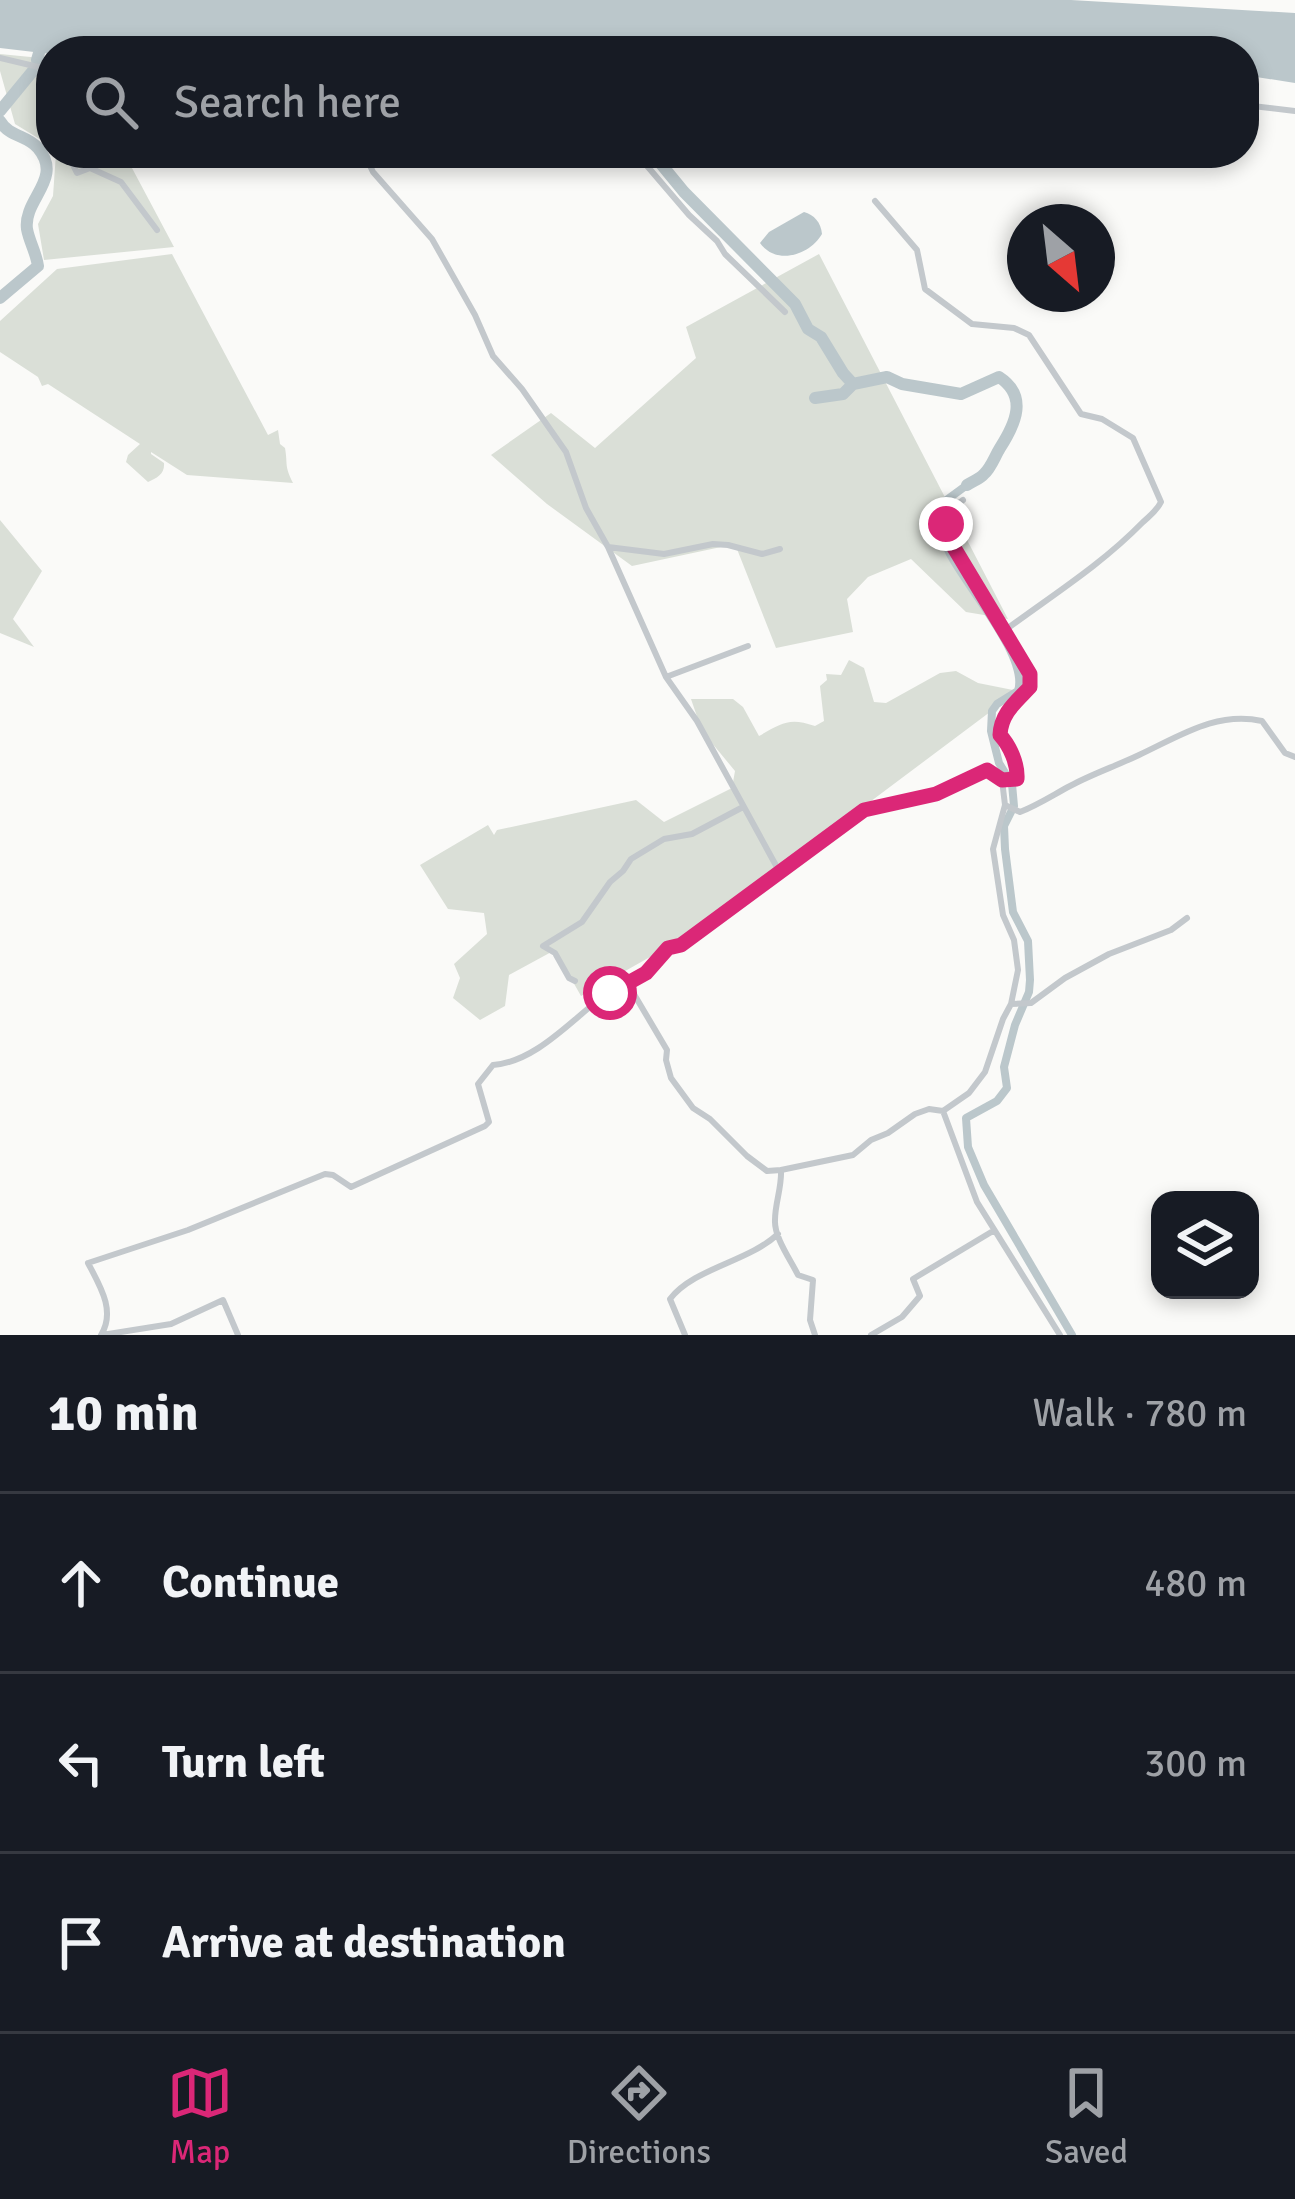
<!DOCTYPE html>
<html lang="en">
<head>
<meta charset="utf-8">
<style>
	:root { --surface:#171b24; --page:#242831; --text:#f1f3f6; --muted:#9ea1a6; --line:#363941; --accent:#db2777 }
	body { margin:0; font-family:Signika,sans-serif; background:var(--page); color:var(--text) }
	.controls { position:absolute; right:36px; bottom:36px; display:grid; overflow:hidden; border-radius:24px; box-shadow:0 6px 18px #0003 }
	.controls button { width:108px; height:108px; display:grid; place-items:center; padding:0; border:0; border-bottom:3px solid var(--line); background:var(--surface); color:var(--text); font:60px sans-serif }
	.compass { position:absolute; left:1007px; top:204px; width:108px; height:108px; border-radius:50%; background:var(--surface); box-shadow:0 6px 18px #0003; rotate:152deg }
	.stop { position:absolute; width:36px; height:36px; margin:-27px; border:9px solid #db2777; border-radius:50%; background:#fff }
	.stop.end { background:#db2777; border-color:#fff; box-shadow:0 3px 12px #0008 }
	.list { margin:0; padding:0; list-style:none }
	h2 { display:flex; justify-content:space-between; align-items:center; height:156px; margin:0; padding:0 48px; font-size:51px }
	h2 small { font-size:39px; font-weight:400; color:var(--muted) }
	.list li { display:grid; grid-template-columns:78px 1fr auto; gap:36px; align-items:center; box-sizing:border-box; height:180px; padding:0 48px; border-top:3px solid var(--line) }
	.list b { display:block; font-size:45px; white-space:nowrap }
	.list em { font-size:39px; font-style:normal; color:var(--muted) }
	.icon { flex:none; width:66px; height:66px; fill:none; stroke:currentColor; stroke-width:2; stroke-linecap:round; stroke-linejoin:round }
	.map { position:relative; flex:none; width:1295px; height:1335px; overflow:hidden }
	.search { position:absolute; background:var(--surface); box-shadow:0 6px 18px #0003; left:36px; right:36px; top:36px; height:132px; display:flex; align-items:center; gap:30px; box-sizing:border-box; padding:0 42px; border-radius:48px; color:var(--muted); font-size:45px }
	.sheet { height:696px; background:var(--surface) }
	nav { display:flex; justify-content:space-around; align-items:center; box-sizing:border-box; height:168px; border-top:3px solid var(--line); background:var(--surface); font-size:33px; color:var(--muted) }
	nav a { display:grid; justify-items:center; gap:6px }
	nav .on { color:var(--accent) }
	.map>svg:first-child { display:block }
</style>
</head>
<body>
<div class="map">
<svg width="1295" height="1335" viewBox="0 0 1295 1335">
	<rect width="100%" height="100%" fill="#fafaf8"/>
	<path fill="#dadfd7" d="M0,54L51,59V146L15,124L0,71Z
		M56,153H124L174,247L44,260L38,224L53,196Z
		M172,254L268,435L278,430L280,444L285,448C288,465 284,465 293,483L187,475L151,452V454L164,463C165,474 157,478 148,482L126,462L128,455L140,444L48,384L42,386L38,377L0,352V321L57,269Z
		M819,254L1008,619L966,612L911,559L868,577L847,599L853,632L776,648L735,544L632,566L547,504L491,455L551,413L595,448L696,358L686,327Z
		M0,520L42,571L13,619L34,647L0,633Z
		M849,660L864,668L874,702L886,703L940,673L956,671L978,683L1018,691L703,927L581,996L555,950L509,975L505,1006L480,1020L453,998L460,978L454,964L487,934L484,913L448,909L420,865L488,825L494,835L497,830L636,800L664,822L732,788L735,771L702,731L691,699H733L743,707L759,736C782,723 789,717 815,726L824,721L820,686L827,680L826,674L841,675Z"/>
	<path fill="#bbc7cb" d="M0,0H1071L1295,13V83L1244,75V51H51V54L0,48Z
		M804,212C814,215 821,222 822,234C810,255 776,266 760,243L769,232Z"/>
	<g fill="none" stroke-linecap="round" stroke-linejoin="round">
		<path stroke="#bbc7cb" stroke-width="8" d="M967,485L937,507C939,524 942,539 950,554C966,586 1029,657 1018,691L997,704L992,711L991,731L999,763L1012,784L1014,806L1004,826L1005,849L1013,912L1028,941L1030,980L1029,992L1015,1025L1004,1067L1007,1088L997,1101L966,1118L968,1147L984,1185L1072,1335"/>
		<path stroke="#bbc7cb" stroke-width="12" d="M37,60L39,53
			M0,111L32,72
			M0,121C9,137 27,135 38,148C64,179 23,199 27,229C29,241 36,252 38,266L0,298
			M652,153L684,192L795,304L808,329L821,337L843,373L853,384L887,377L902,384L961,394L999,377C1028,396 1016,423 1000,448C995,456 991,468 984,474C980,479 973,481 967,485
			M815,398L843,394L853,384"/>
		<path stroke="#c3c8cc" stroke-width="6" d="M0,58L51,70
			M1244,105L1295,111
			M67,153L77,173L90,168L121,182L157,230
			M364,153L373,172L432,239L475,315L493,356L522,389L566,452L586,508L608,547L666,677L697,721L779,871
			M636,153L689,215L717,241L725,254L785,312
			M875,201L917,250L925,289L972,324L1014,328L1029,335L1081,414L1102,419L1133,438L1161,502C1156,512 1149,516 1142,523C1101,565 1051,596 1004,631
			M963,500L946,513L953,546L1030,675V687L1003,716L1000,735C1010,746 1018,763 1017,779L1002,780
			M608,547L664,554L713,544L728,545L762,554L780,549
			M666,677L748,646
			M1005,805L1020,812C1038,805 1053,795 1070,786C1092,774 1116,766 1139,755C1180,736 1216,711 1262,721L1285,753L1295,757
			M575,981L569,978L555,953L543,946L582,922L610,882L623,871L631,859L664,839L692,834L743,807
			M628,984L667,1050L666,1060L671,1078L693,1108L710,1119L747,1156L767,1171L781,1170
			M1011,1004L1031,1003L1065,978L1109,954L1171,930L1187,918
			M101,1335C116,1311 100,1286 88,1263L188,1230L325,1174L333,1175L351,1187L485,1126L489,1122L478,1084L493,1065C533,1062 567,1025 596,1002C611,990 631,985 645,973C660,961 662,952 681,945L864,810L936,794L987,770L1002,780L1005,805L993,849L1003,915L1014,940L1018,970L1011,1004L1003,1019L985,1072L969,1093L943,1111L977,1202L1060,1335
			M102,1335L171,1324L223,1300L238,1335
			M685,1335L670,1299C694,1268 748,1262 778,1234
			M815,1335L810,1320L813,1280L798,1275C790,1259 774,1237 775,1220C775,1203 782,1187 781,1170L853,1155L871,1140L888,1133L915,1114L929,1109L943,1111
			M871,1335L902,1317L920,1296L913,1279L993,1231"/>
	</g>
	<g fill="none" stroke-linecap="round" stroke-linejoin="round">
		<path stroke="#db2777" stroke-width="15" d="M610,993L646,973L668,948L681,945L864,810L936,794L987,770L1002,780L1017,779C1018,764 1010,746 1000,735C1001,713 1016,702 1030,687V674L953,546L946,524"/>
	</g>
</svg>
<div class="controls">
<button><svg class="icon" aria-label="layers" viewBox="0 0 24 24"><path d="M12 4l9 5-9 5-9-5zM3 14l9 5 9-5"/></svg></button>
</div>
<svg class="compass" viewBox="-18 -18 36 36"><path d="M0-13l5 13h-10z" fill="#e53935"/><path d="M0 13l5-13h-10z" fill="#9ea1a6"/></svg>
<div class="stop" style="left:610px;top:993px"></div>
<div class="stop end" style="left:946px;top:524px"></div>
<div class="search"><svg class="icon" aria-label="search" viewBox="0 0 24 24"><circle cx="10" cy="10" r="6"/><path d="M15 15l6 6"/></svg>Search here</div>
</div>
<section class="sheet">
<h2>10 min<small>Walk · 780 m</small></h2>
<ul class="list">
<li><svg class="icon" aria-label="ahead" viewBox="0 0 24 24"><path d="M12 20V5M6 11l6-6 6 6"/></svg><div><b>Continue</b></div><em>480 m</em></li>
<li><svg class="icon" aria-label="left" viewBox="0 0 24 24"><path d="M17 20v-9H6M10 6l-5 5 5 5"/></svg><div><b>Turn left</b></div><em>300 m</em></li>
<li><svg class="icon" aria-label="arrive" viewBox="0 0 24 24"><path d="M6 21V4h12l-3 4 3 4H6"/></svg><div><b>Arrive at destination</b></div></li>
</ul>
</section>
<nav>
<a class="on"><svg class="icon" aria-label="map" viewBox="0 0 24 24"><path d="M3 6l6-2 6 2 6-2v14l-6 2-6-2-6 2zM9 4v14M15 6v14"/></svg>Map</a>
<a><svg class="icon" aria-label="directions" viewBox="0 0 24 24"><path d="M12 3l9 9-9 9-9-9zM9 14v-3h6M13 9l2 2-2 2"/></svg>Directions</a>
<a><svg class="icon" aria-label="saved" viewBox="0 0 24 24"><path d="M7 4h10v16l-5-4-5 4z"/></svg>Saved</a>
</nav>
</body>
</html>
